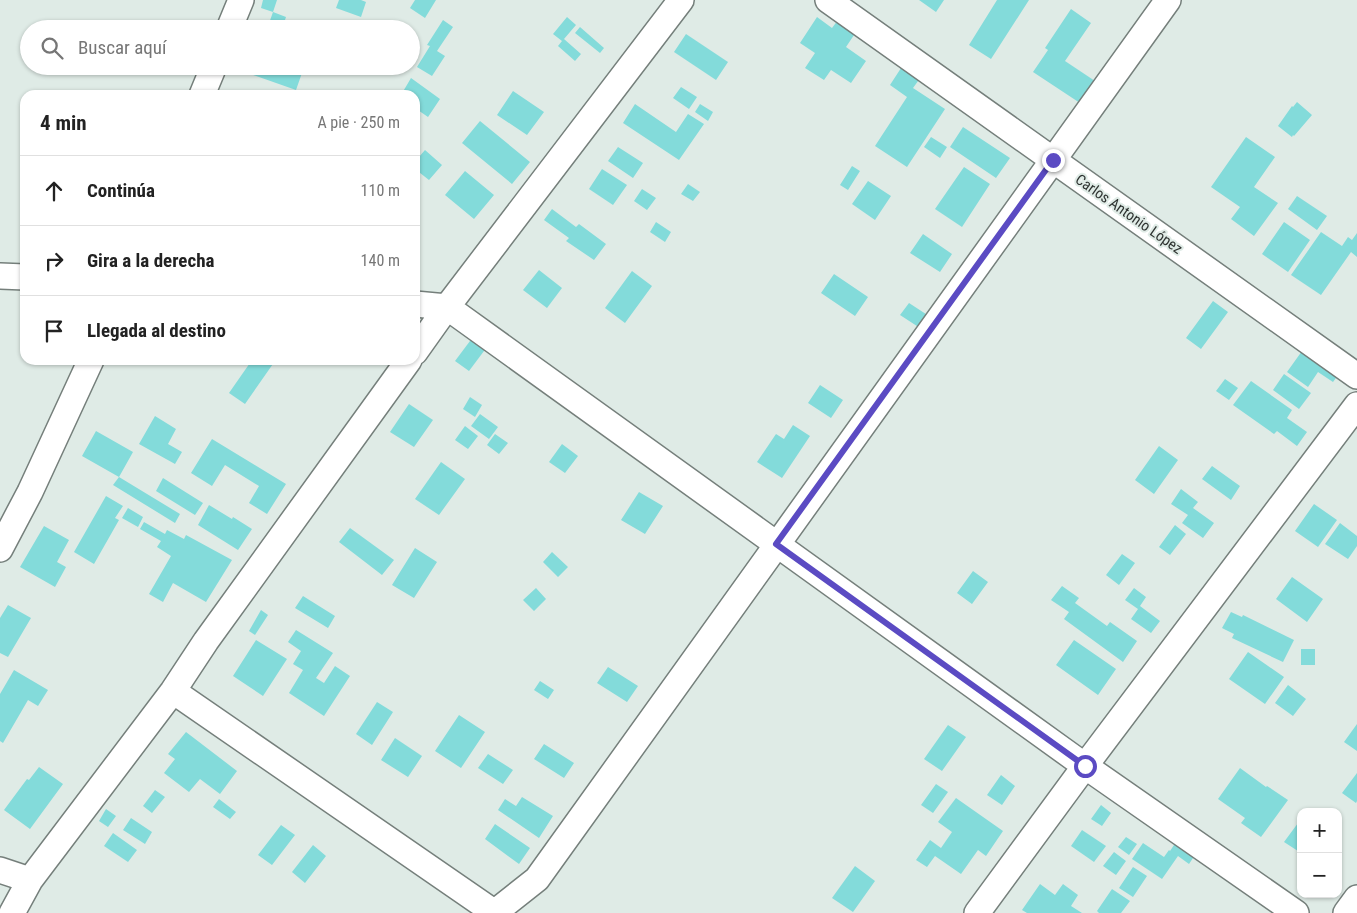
<!DOCTYPE html>
<html lang="es">
<head>
<meta charset="utf-8">
<style>
	:root { --surface:#fff; --page:#f2f2f2; --text:#222; --muted:#767676; --line:#e0e0e0 }
	body { margin:0; font-family:"Roboto Condensed",sans-serif; background:var(--page); color:var(--text) }
	.controls { position:absolute; right:15px; bottom:15px; display:grid; overflow:hidden; border-radius:10px; box-shadow:0 1px 4px #0004 }
	.controls button { width:45px; height:45px; display:grid; place-items:center; padding:0; border:0; border-bottom:1px solid var(--line); background:var(--surface); color:var(--text); font:25px sans-serif }
	.stop { position:absolute; width:15px; height:15px; margin:-11px; border:4px solid #5b4bc3; border-radius:50%; background:#fff }
	.stop.end { background:#5b4bc3; border-color:#fff; box-shadow:0 1px 5px #0008 }
	.list { margin:0; padding:0; list-style:none }
	h2 { display:flex; justify-content:space-between; align-items:center; height:65px; margin:0; padding:0 20px; font-size:21px }
	h2 small { font-size:16px; font-weight:400; color:var(--muted) }
	.list li { display:grid; grid-template-columns:32px 1fr auto; gap:15px; align-items:center; box-sizing:border-box; height:70px; padding:0 20px; border-top:1px solid var(--line) }
	.list b { display:block; font-size:19px; white-space:nowrap }
	.list em { font-size:16px; font-style:normal; color:var(--muted) }
	.icon { flex:none; width:28px; height:28px; fill:none; stroke:currentColor; stroke-width:2; stroke-linecap:round; stroke-linejoin:round }
	.map { position:relative; flex:none; width:1357px; height:913px; overflow:hidden }
	.search { position:absolute; background:var(--surface); box-shadow:0 1px 4px #0004; left:20px; top:20px; width:400px; height:55px; display:flex; align-items:center; gap:12px; box-sizing:border-box; padding:0 18px; border-radius:28px; color:var(--muted); font-size:19px }
	.panel { position:absolute; background:var(--surface); box-shadow:0 1px 4px #0004; left:20px; top:90px; width:400px; height:275px; border-radius:15px }
	.map>svg:first-child { display:block }
</style>
</head>
<body>
<div class="map">
<svg width="1357" height="913" viewBox="0 0 1357 913">
	<rect width="100%" height="100%" fill="#dfebe6"/>
	<path fill="#83dbda" d="M263,0H277L273,12L261,8Z
		M339,0H361L366,2L361,17L336,8Z
		M415,0H436L425,18L410,8Z
		M919,0H944L936,12Z
		M997,0H1029L991,59L969,45Z
		M1071,9L1091,23L1065,61L1098,83L1083,105L1033,72L1048,50L1045,48Z
		M273,12L286,17L282,29H267Z
		M567,17L576,25L564,39L581,54L575,61L558,46L562,41L553,34Z
		M817,17L832,28L838,20L856,32L846,47L866,61L851,83L831,70L824,80L805,68L815,53L800,43Z
		M443,20L453,27L437,51L445,56L432,76L417,67L430,46L427,45Z
		M580,27L604,48L600,53L575,33Z
		M686,34L728,62L716,80L674,52Z
		M903,65L921,77L913,88L945,109L907,167L875,146L907,97L890,85Z
		M247,66H293L303,70L296,90L245,72Z
		M369,66H386L381,74Z
		M411,78L440,99L428,117L415,108V95H401Z
		M681,87L697,97L689,109L673,98Z
		M513,91L544,112L527,135L497,115Z
		M1297,102L1312,115L1294,136L1293,135L1292,137L1278,126L1292,106L1293,107Z
		M635,104L676,132L688,114L704,124L679,160L623,123Z
		M700,104L713,112L708,121L695,112Z
		M480,121L530,162L512,184L462,143Z
		M963,127L1010,158L996,178L950,147Z
		M931,137L947,147L940,158L924,147Z
		M1246,137L1275,157L1254,187L1278,203L1254,236L1231,219L1240,207L1211,187Z
		M618,147L643,163L633,178L608,161Z
		M425,150L442,165L429,180L415,169V154L419,157Z
		M852,166L860,171L848,190L840,185Z
		M964,167L990,184L962,227L935,209Z
		M602,169L627,185L613,205L589,189Z
		M465,171L494,195L474,219L445,195Z
		M868,181L891,196L875,220L852,204Z
		M688,184L700,192L693,201L681,194Z
		M642,189L656,198L647,210L634,201Z
		M1297,196L1327,216L1317,230L1288,209Z
		M552,209L576,227L579,224L606,244L594,260L566,241L569,238L544,220Z
		M656,222L671,232L665,242L650,232Z
		M1284,222L1310,240L1288,272L1262,254Z
		M1321,232L1342,246L1348,237L1352,240L1357,233V257L1351,252L1321,295L1291,275Z
		M923,234L952,254L940,272L910,253Z
		M539,270L562,288L547,308L523,290Z
		M632,271L652,286L625,323L605,308Z
		M834,274L868,297L855,316L821,293Z
		M1213,301L1228,312L1201,349L1186,338Z
		M909,303L932,318L923,330L900,315Z
		M473,337L487,347L469,371L455,361Z
		M1302,351L1341,371L1333,382L1318,372L1308,387L1287,372Z
		M252,360H273L275,361L245,404L229,393Z
		M1284,374L1311,393L1299,409L1273,390Z
		M1225,379L1238,388L1229,400L1216,391Z
		M1251,381L1292,410L1287,418L1307,432L1297,446L1277,431L1274,434L1233,405Z
		M820,385L843,400L831,418L808,403Z
		M470,397L482,405L475,417L463,409Z
		M409,404L433,420L414,447L390,432Z
		M480,414L498,427L489,439L471,426Z
		M155,416L176,429L168,444L182,452L175,464L139,444Z
		M793,425L810,436L782,478L757,462L776,434L784,439Z
		M465,426L478,436L468,449L455,440Z
		M96,431L133,452L119,477L82,456Z
		M495,434L508,443L499,454L487,445Z
		M212,439L286,484L267,514L249,503L259,486L225,465L212,486L191,473Z
		M562,444L578,456L565,473L549,462Z
		M1159,446L1178,460L1154,494L1135,480Z
		M441,462L465,479L439,515L415,499Z
		M1212,466L1240,486L1231,500L1202,479Z
		M119,477L180,514L175,523L113,485Z
		M163,478L203,503L195,515L156,491Z
		M1181,489L1198,502L1193,508L1214,523L1203,538L1182,523L1188,515L1171,504Z
		M639,492L663,506L645,534L621,520Z
		M106,496L123,506L115,518L119,520L94,564L74,552Z
		M1314,504L1337,520L1318,547L1295,531Z
		M209,505L232,519L233,517L252,529L238,550L198,525Z
		M128,508L143,517L138,527L122,518Z
		M144,522L165,534L167,530L184,539L186,535L232,560L206,602L173,583L163,602L149,594L171,556L157,547L161,541L140,529Z
		M1340,523L1357,536V546L1348,559L1325,544Z
		M1175,525L1186,534L1170,555L1159,547Z
		M44,526L69,540L57,562L66,567L55,587L20,567Z
		M350,528L394,560L382,575L339,542Z
		M415,548L437,562L414,598L392,585Z
		M552,552L568,567L558,577L543,562Z
		M1122,554L1135,563L1119,585L1106,575Z
		M973,571L988,582L972,604L957,593Z
		M1292,577L1323,599L1307,622L1276,599Z
		M1062,586L1079,598L1075,603L1107,626L1110,622L1137,641L1123,662L1064,619L1069,612L1051,600Z
		M536,588L546,599L534,611L523,600Z
		M1134,588L1146,597L1140,606L1160,621L1151,633L1131,619L1138,609L1125,600Z
		M303,596L335,616L328,628L295,608Z
		M8,605L31,618L8,657L0,653V618Z
		M261,610L268,615L255,635L249,631Z
		M1231,612L1242,617L1243,615L1294,640L1283,662L1232,638L1234,634L1222,628Z
		M296,630L333,653L316,678L324,683L335,666L350,676L324,716L289,693L303,670L293,664L301,651L288,642Z
		M256,640L287,659L263,696L233,676Z
		M1074,640L1116,669L1098,695L1056,665Z
		M1301,649H1315V665H1301Z
		M1248,652L1284,677L1265,704L1229,679Z
		M608,667L638,686L627,702L597,683Z
		M14,670L48,690L38,706L28,700L3,743L0,741V694Z
		M540,681L554,690L548,699L534,690Z
		M1288,685L1306,699L1293,716L1275,703Z
		M377,702L393,712L372,745L356,734Z
		M459,715L485,732L461,768L435,751Z
		M1357,724V751L1344,742Z
		M948,725L966,737L942,771L924,759Z
		M186,732L237,771L220,794L200,779L189,792L164,773L175,759L168,754Z
		M395,738L422,756L408,777L381,760Z
		M544,744L574,763L564,778L534,759Z
		M488,754L513,770L503,784L478,768Z
		M39,767L63,784L30,829L4,810L27,779L29,780Z
		M1240,768L1266,787L1267,786L1288,800L1261,837L1241,823L1245,818L1218,799Z
		M1357,773V801L1356,803L1342,793Z
		M1001,775L1015,786L1002,805L987,795Z
		M936,784L948,792L933,813L921,805Z
		M155,790L165,797L152,813L143,806Z
		M522,797L553,816L539,838L498,810L505,799L516,806Z
		M956,798L1003,831L986,856L978,850L961,874L935,856L927,867L916,860L930,840L941,848L952,832L938,822Z
		M219,799L236,812L230,819L213,807Z
		M1101,805L1111,813L1102,826L1091,819Z
		M106,809L116,816L108,827L99,821Z
		M131,818L152,832L145,844L123,830Z
		M1301,819V853L1284,842Z
		M495,824L530,848L519,864L485,839Z
		M281,825L295,835L272,865L258,855Z
		M1082,830L1106,846L1094,862L1071,846Z
		M113,833L137,850L128,862L104,846Z
		M1126,837L1137,844L1129,855L1118,847Z
		M1176,842L1195,855L1189,864L1178,856L1162,879L1132,859L1143,843L1164,857L1169,850L1170,851Z
		M313,845L326,856L305,883L292,872Z
		M1114,852L1126,861L1116,875L1103,866Z
		M855,866L875,881L853,912L832,898Z
		M1133,867L1147,876L1133,897L1119,888Z
		M1040,884L1055,895L1063,884L1078,895L1071,906L1082,913H1027L1022,910Z
		M1112,889L1130,901L1121,913H1099L1097,911Z"/>
	<g fill="none" stroke-linecap="round" stroke-linejoin="round">
		<g stroke="#757f7b" stroke-width="28">
			<path id="minor" d="M828,0L1357,376
				M229,29L241,0
				M202,95L214,66
				M0,276L25,277
				M415,304L447,307L1085,766L1296,913
				M415,352L447,307L681,0
				M0,549L30,492L91,360
				M173,691L495,913
				M0,870L30,880
				M12,913L30,880L173,691L206,641L409,360
				M494,913L537,879L1168,0
				M977,913L1085,766L1357,405
				M1346,913L1357,898"/>
		</g>
		<use href="#minor" stroke="#fff" stroke-width="25"/>
	</g>
	<g fill="none" stroke-linecap="round" stroke-linejoin="round">
		<path stroke="#5b4bc3" stroke-width="6" d="M1053,160L776,544L1085,766"/>
	</g>
	<g text-anchor="middle" dominant-baseline="central" stroke-width="4" stroke-linejoin="round" paint-order="stroke">
		<g font-size="15" fill="#2e3331" stroke="#dfebe6">
			<text transform="translate(1129 214) rotate(35)">Carlos Antonio López</text>
		</g>
	</g>
</svg>
<div class="controls">
<button>+</button>
<button>−</button>
</div>
<div class="stop" style="left:1085px;top:766px"></div>
<div class="stop end" style="left:1053px;top:160px"></div>
<div class="search"><svg class="icon" aria-label="search" viewBox="0 0 24 24"><circle cx="10" cy="10" r="6"/><path d="M15 15l6 6"/></svg>Buscar aquí</div>
<section class="panel">
<h2>4 min<small>A pie · 250 m</small></h2>
<ul class="list">
<li><svg class="icon" aria-label="ahead" viewBox="0 0 24 24"><path d="M12 20V5M6 11l6-6 6 6"/></svg><div><b>Continúa</b></div><em>110 m</em></li>
<li><svg class="icon" aria-label="right" viewBox="0 0 24 24"><path d="M7 20v-9h11M14 6l5 5-5 5"/></svg><div><b>Gira a la derecha</b></div><em>140 m</em></li>
<li><svg class="icon" aria-label="arrive" viewBox="0 0 24 24"><path d="M6 21V4h12l-3 4 3 4H6"/></svg><div><b>Llegada al destino</b></div></li>
</ul>
</section>
</div>
</body>
</html>
